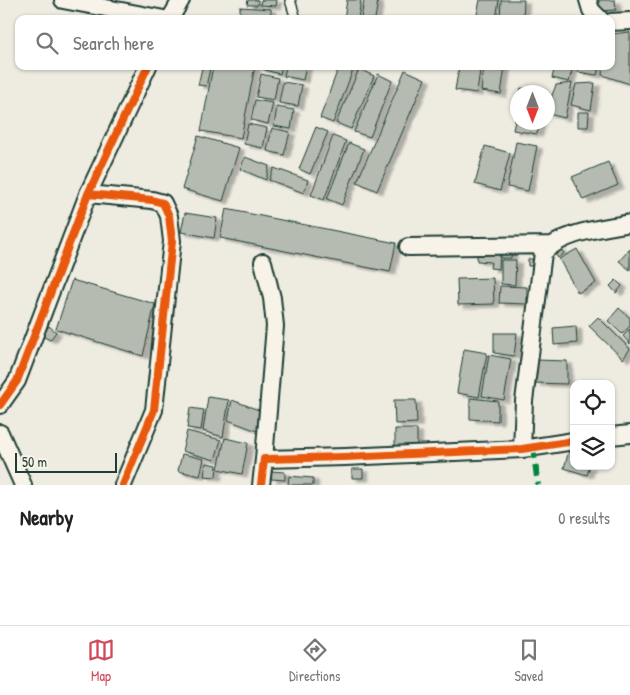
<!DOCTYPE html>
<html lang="en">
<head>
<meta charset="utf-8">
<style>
	:root { --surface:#fff; --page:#f6f6f6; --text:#222; --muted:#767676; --line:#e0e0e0; --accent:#d1495b }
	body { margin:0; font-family:"Patrick Hand",sans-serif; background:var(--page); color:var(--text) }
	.controls { position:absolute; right:15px; bottom:15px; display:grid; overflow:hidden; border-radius:10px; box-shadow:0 1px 4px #0004 }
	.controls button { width:45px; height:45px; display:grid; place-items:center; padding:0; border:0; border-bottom:1px solid var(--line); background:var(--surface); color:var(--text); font:25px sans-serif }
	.compass { position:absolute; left:510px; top:85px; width:45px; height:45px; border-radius:50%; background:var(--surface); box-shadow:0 1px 4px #0004; rotate:180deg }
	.scale { position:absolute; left:15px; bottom:12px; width:102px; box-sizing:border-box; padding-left:5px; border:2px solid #1f3d34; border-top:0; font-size:14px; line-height:18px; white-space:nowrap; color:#1f3d34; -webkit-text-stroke:4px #f7f3e8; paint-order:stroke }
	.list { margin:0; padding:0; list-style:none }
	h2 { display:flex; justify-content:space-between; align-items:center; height:65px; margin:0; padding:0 20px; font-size:21px }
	h2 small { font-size:16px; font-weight:400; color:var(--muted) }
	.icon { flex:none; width:28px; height:28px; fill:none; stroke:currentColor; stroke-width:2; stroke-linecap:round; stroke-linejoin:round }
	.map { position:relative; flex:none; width:630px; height:485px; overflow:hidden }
	.search { position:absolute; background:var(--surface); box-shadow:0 1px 4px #0004; left:15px; right:15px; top:15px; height:55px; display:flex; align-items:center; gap:12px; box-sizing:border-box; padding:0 18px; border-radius:10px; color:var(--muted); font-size:19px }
	.sheet { height:140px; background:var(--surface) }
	nav { display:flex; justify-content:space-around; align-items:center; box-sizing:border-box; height:70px; border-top:1px solid var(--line); background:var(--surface); font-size:14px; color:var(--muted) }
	nav a { display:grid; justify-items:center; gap:2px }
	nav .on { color:var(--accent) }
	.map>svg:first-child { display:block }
</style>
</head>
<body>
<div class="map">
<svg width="630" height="485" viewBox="0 0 630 485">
	<defs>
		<filter id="shadow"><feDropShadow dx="5.5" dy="3" stdDeviation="1" flood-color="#0004"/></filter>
	</defs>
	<rect width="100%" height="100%" fill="#eeece1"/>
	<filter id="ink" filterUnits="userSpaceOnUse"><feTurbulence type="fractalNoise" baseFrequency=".02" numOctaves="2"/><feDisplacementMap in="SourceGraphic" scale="10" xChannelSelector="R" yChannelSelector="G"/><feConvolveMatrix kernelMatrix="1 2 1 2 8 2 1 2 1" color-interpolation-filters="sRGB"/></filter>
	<g filter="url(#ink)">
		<path fill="#b5bbb0" stroke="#1f3d34" filter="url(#shadow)" d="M248,0H258V5H247Z
			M261,0H277L276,6L260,5Z
			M347,0H361L358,19H344Z
			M364,0H378L375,19H361Z
			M480,0H499L496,19H476Z
			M501,0H524L523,19H500Z
			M599,0H615L616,10L599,11Z
			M240,7L271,9V16L240,14Z
			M630,32V84L602,75L603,66H611V34Z
			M213,66H255L241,138L201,131Z
			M262,66H282L280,74L261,69Z
			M286,66H306L303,80L284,76Z
			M339,66L354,67L333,123L320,118Z
			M484,66H505L501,94L481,91Z
			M555,66H573L569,82L552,78Z
			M579,66H599L597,75L578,72Z
			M459,67L480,70L477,93L455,90Z
			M202,68L210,69L206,86L198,85Z
			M359,69L374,76L351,129L336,123Z
			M405,70L425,79L377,191L357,182Z
			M261,74L278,78L274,100L256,97Z
			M378,74L392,81L370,137L354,132Z
			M283,82L302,85L298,106L279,103Z
			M572,83L565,118L548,114V105L556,85Z
			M595,83L591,110L571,105L576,84Z
			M521,88L543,92H520Z
			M255,100L273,103L268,124L251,120Z
			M277,107L294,110L291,129L274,126Z
			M518,107V122H540L537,134L513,130Z
			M578,112H589L588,127H578Z
			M248,124L267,128L263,148L244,144Z
			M316,127L328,132L310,174L299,169Z
			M272,128L290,132L284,155L267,151Z
			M198,136L239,148L223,201L182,189Z
			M333,136L346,141L324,200L311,195Z
			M516,142L537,146L528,191L507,187Z
			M349,143L364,149L342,205L327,199Z
			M485,146L510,153L500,191L475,184Z
			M245,157L269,166L266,180L240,169Z
			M608,162L618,185L583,200L572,177Z
			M274,168L308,180L304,193L269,180Z
			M226,209L396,243L390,272L220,238Z
			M185,213L217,218L214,238L181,232Z
			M477,248L500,249L499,269L490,268L491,262L477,261Z
			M502,248H512L511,258H501Z
			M560,248L564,253L558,258L554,252Z
			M577,249L596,283L578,293L559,259Z
			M630,249V270L619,261Z
			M528,259H537V266H528Z
			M501,260H516L515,285L501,284Z
			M493,278L494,304L458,305L457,279Z
			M72,280L155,304L143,356L56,329Z
			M616,280L622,286L616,293L610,286Z
			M500,286L527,287V304L499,303Z
			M619,308L630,318V326L622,334L608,321Z
			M598,317L630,349L623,359L589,326Z
			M49,326L56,332L50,340L42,336Z
			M576,326L577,343L554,345L553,328Z
			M630,329V344L623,336Z
			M494,333H517L514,356L494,353Z
			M464,349L487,353L479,397L457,393Z
			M489,355L511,359L504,400L482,396Z
			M536,360L567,361V384L535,383Z
			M208,397L229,400L223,437L203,431Z
			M470,398L498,401V421L470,419Z
			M232,400L264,412L257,431L228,420Z
			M394,400H416L417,423L395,424Z
			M190,408L204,410L201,430L187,428Z
			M395,429H417V448H395Z
			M187,431L221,440L215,460L182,451Z
			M225,438L248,443L242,474L218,469Z
			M570,447L574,448V466H590L587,475L564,468Z
			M182,454L204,459L200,476L178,471Z
			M206,463L217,465L216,477L204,476Z
			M352,469H363V478H352Z
			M271,471L285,472V480L271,479Z
			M289,476L313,478V485H288Z"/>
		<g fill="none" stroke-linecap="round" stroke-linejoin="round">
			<g stroke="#1f3d34" stroke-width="12">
				<path id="service" d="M290,0L296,19"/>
			</g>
			<g stroke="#1f3d34" stroke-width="20">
				<path id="minor" d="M63,0L164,19
					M588,0L591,10L600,19
					M170,19L181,0
					M611,22L630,21
					M88,194L152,200L163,203L169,216L172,241L154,410L123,485
					M408,247L551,245
					M263,262L272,298L275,326L264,459
					M0,405L17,381L88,194L148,66
					M0,433L23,485
					M611,436L630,434
					M522,449L524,401L543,253C564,231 601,229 630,223
					M261,485L264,459L345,457L522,449L574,441"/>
			</g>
			<use href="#service" stroke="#f7f3e8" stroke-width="9"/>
			<use href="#minor" stroke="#f7f3e8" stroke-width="16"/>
			<path stroke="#00873e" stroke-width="6" stroke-dasharray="12 6" stroke-linecap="butt" d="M533,447L538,485"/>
			<g stroke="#f7f3e8" stroke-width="11">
				<path id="cycleway" d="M88,194L152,200L163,203L169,216L172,241L154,410L123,485
					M0,405L17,381L88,194L148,66
					M261,485L264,459L345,457L522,449L574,441"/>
			</g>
			<use href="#cycleway" stroke="#e8590c" stroke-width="8"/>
		</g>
	</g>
</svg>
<div class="controls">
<button><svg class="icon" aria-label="locate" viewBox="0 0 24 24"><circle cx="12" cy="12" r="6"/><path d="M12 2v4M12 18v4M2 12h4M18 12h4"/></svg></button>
<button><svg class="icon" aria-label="layers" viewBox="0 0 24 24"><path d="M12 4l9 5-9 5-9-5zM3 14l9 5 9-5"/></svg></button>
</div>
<svg class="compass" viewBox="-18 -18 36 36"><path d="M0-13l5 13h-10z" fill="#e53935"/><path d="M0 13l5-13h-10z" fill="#767676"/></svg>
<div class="scale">50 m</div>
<div class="search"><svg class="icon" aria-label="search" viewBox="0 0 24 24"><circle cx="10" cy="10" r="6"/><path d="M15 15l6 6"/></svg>Search here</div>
</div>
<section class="sheet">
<h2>Nearby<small>0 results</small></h2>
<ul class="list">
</ul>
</section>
<nav>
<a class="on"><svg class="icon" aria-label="map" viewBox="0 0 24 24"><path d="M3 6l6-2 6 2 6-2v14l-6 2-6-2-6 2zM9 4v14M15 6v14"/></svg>Map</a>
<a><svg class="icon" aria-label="directions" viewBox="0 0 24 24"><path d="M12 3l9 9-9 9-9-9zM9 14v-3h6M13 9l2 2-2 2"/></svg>Directions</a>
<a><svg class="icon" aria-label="saved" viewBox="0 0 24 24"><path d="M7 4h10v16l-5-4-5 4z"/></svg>Saved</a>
</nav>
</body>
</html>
